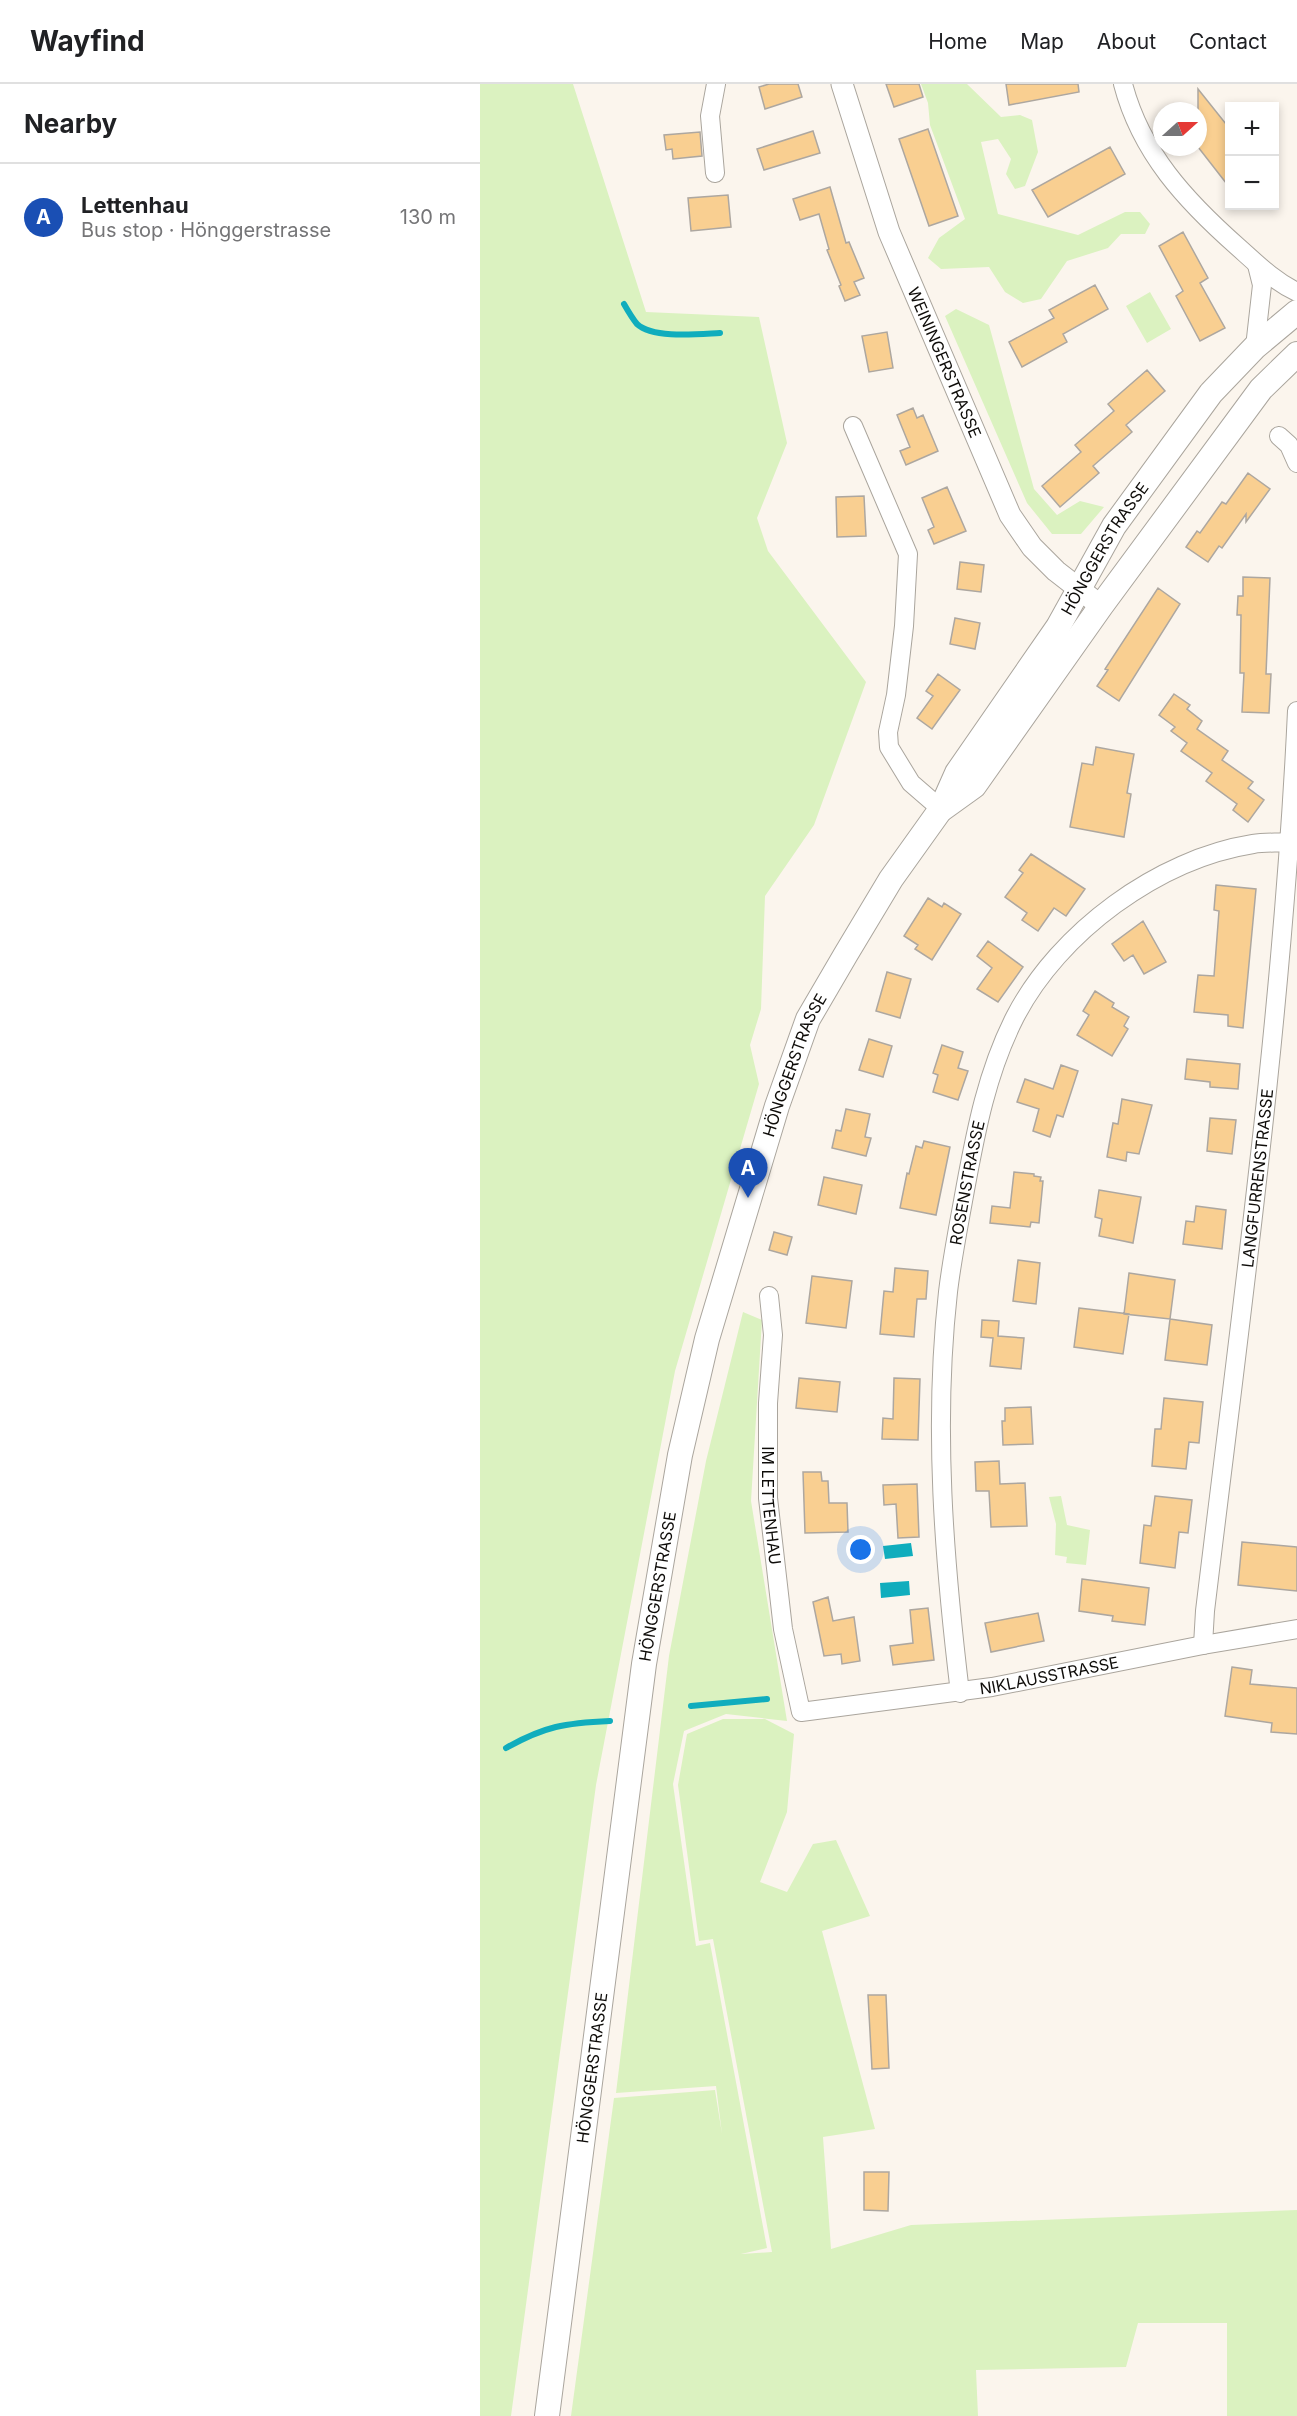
<!DOCTYPE html>
<html lang="en">
<head>
<meta charset="utf-8">
<style>
	:root { --surface:#fff; --page:#f6f6f6; --text:#202124; --muted:#757577; --line:#e0e0e0; --accent:#2563eb }
	body { margin:0; font-family:Inter,sans-serif; background:var(--page); color:var(--text) }
	.controls { position:absolute; right:18px; top:18px; display:grid; overflow:hidden; border-radius:0px; box-shadow:0 3px 9px #0003 }
	.controls button { width:54px; height:54px; display:grid; place-items:center; padding:0; border:0; border-bottom:2px solid var(--line); background:var(--surface); color:var(--text); font:30px sans-serif }
	.compass { position:absolute; left:673px; top:18px; width:54px; height:54px; border-radius:50%; background:var(--surface); box-shadow:0 3px 9px #0003; rotate:69deg }
	.you { position:absolute; left:381px; top:1466px; width:21px; height:21px; margin:-15px; border:4px solid #fff; border-radius:50%; background:#1a73e8; box-shadow:0 0 0 9px #1a73e833 }
	.badge { display:grid; place-items:center; width:39px; height:39px; border-radius:50%; background:var(--accent); color:#fff; font-size:20px; font-weight:700 }
	.pin { position:absolute; translate:-50% -50px; filter:drop-shadow(0 2px 3px #0008) }
	.pin::after { content:''; position:absolute; top:32px; width:21px; height:18px; background:inherit; clip-path:polygon(0 0,100% 0,50% 100%) }
	.list { margin:0; padding:0; list-style:none }
	h2 { display:flex; justify-content:space-between; align-items:center; height:78px; margin:0; padding:0 24px; font-size:26px }
	h2 small { font-size:20px; font-weight:400; color:var(--muted) }
	.list li { display:grid; grid-template-columns:39px 1fr auto; gap:18px; align-items:center; box-sizing:border-box; height:108px; padding:0 24px; border-top:2px solid var(--line) }
	.list b { display:block; font-size:22px; white-space:nowrap }
	.list p { margin:0; font-size:20px; white-space:nowrap; color:var(--muted) }
	.list em { font-size:20px; font-style:normal; color:var(--muted) }
	.map { position:relative; flex:none; width:817px; height:2332px; overflow:hidden }
	header { display:flex; align-items:center; gap:36px; box-sizing:border-box; height:84px; padding:0 30px; background:var(--surface); border-bottom:2px solid var(--line) }
	header strong { font-size:28px }
	nav { display:flex; gap:33px; margin-inline-start:auto; font-size:21px }
	main { display:flex }
	aside { flex:1; background:var(--surface) }
	.map>svg:first-child { display:block }
</style>
</head>
<body>
<header>
<strong>Wayfind</strong>
<nav><a>Home</a><a>Map</a><a>About</a><a>Contact</a></nav>
</header>
<main>
<aside>
<h2>Nearby<small></small></h2>
<ul class="list">
<li><span class="badge" style="background:#1a4fb4">A</span><div><b>Lettenhau</b><p>Bus stop · Hönggerstrasse</p></div><em>130 m</em></li>
</ul>
</aside>
<div class="map">
<svg width="817" height="2332" viewBox="0 0 817 2332">
	<rect width="100%" height="100%" fill="#fbf5ed"/>
	<path fill="#dbf2c0" d="M0,0H93L166,228L279,233L307,359L277,434L288,467L386,598L334,741L285,812L281,925L270,961L279,1000L195,1287L116,1701L31,2332H0Z
		M441,0H487L521,33L540,31L552,36L558,68L545,102L535,105L526,90L531,75L518,55L501,58L518,130L598,151L645,128H660L670,140L665,150H641L628,164L587,177L561,215L543,219L525,208L509,183L461,185L448,174L459,154L485,135L450,41L448,19Z
		M670,208L691,245L667,259L646,222Z
		M476,225L509,241L554,405L577,431L600,417L624,423L601,450H572L547,419L465,232Z
		M263,1228L282,1236L271,1417L307,1637L246,1630L204,1647L193,1700L216,1862L230,1859L287,2164L261,2170L292,2168L233,1855L219,1857L198,1701L207,1650L243,1635H285L314,1650L307,1728L280,1798L307,1808L333,1760L356,1756L390,1832L342,1847L395,2045L343,2053L351,2165L431,2141L817,2126V2332H747V2239H658L646,2283L496,2286L498,2332H91L134,2014L235,2006L242,2050L236,2002L136,2009L189,1572L226,1377Z
		M581,1412L587,1441L610,1446L606,1481L586,1479L587,1473L575,1471L576,1440L569,1413Z"/>
	<path fill="#10adbd" d="M431,1459L433,1472L405,1475L403,1462Z
		M429,1497L430,1511L401,1514L400,1499Z"/>
	<g fill="none" stroke-linecap="round" stroke-linejoin="round">
		<path stroke="#10adbd" stroke-width="6" d="M144,220C148,227 152,234 157,240C173,255 219,250 240,249
			M211,1622L287,1615
			M26,1664C65,1642 85,1639 130,1637"/>
	</g>
	<path fill="#f9cf91" stroke="#ada7a0" stroke-width="1.5" d="M289,0H318L322,13L285,25L279,3Z
		M406,0H439L443,13L414,23Z
		M526,0H598L599,8L529,21Z
		M718,5L750,45V104L718,63Z
		M448,45L478,132L449,142L419,55Z
		M333,47L340,69L284,86L277,65Z
		M220,48L222,72L193,75L192,65L186,66L184,51Z
		M630,63L645,90L568,133L552,106Z
		M350,103L366,159L369,158L384,194L374,198L380,211L365,217L359,202L361,201L347,166L349,165L339,130L320,136L313,115Z
		M248,111L251,143L211,147L208,114Z
		M703,148L728,194L720,199L745,244L720,257L696,212L703,207L679,162Z
		M615,201L628,225L583,250L587,258L542,283L529,258L574,234L569,226Z
		M407,248L413,284L389,288L382,252Z
		M667,286L685,307L646,341L652,348L613,382L619,389L580,423L562,402L601,368L595,361L634,327L628,320Z
		M433,324L437,334L443,331L458,367L426,381L420,367L430,363L417,331Z
		M768,389L790,405L766,438V430L742,464L739,462L728,478L706,463L717,447L720,449L742,418L746,420Z
		M467,403L486,447L454,460L448,446L454,443L442,414Z
		M384,412L386,452L357,453L356,413Z
		M480,478L504,481L501,508L477,505Z
		M763,493L790,494L786,590H791L789,629L762,628L764,589H760L761,531H757L758,512H763Z
		M678,504L700,520L639,617L617,602L628,586L625,585Z
		M475,534L500,539L495,565L470,560Z
		M458,590L480,606L452,645L437,634L453,612L446,607Z
		M694,610L710,621L707,625L722,637L717,645L748,667L742,676L773,698L768,704L784,716L768,738L753,726L757,720L726,697L732,689L701,667L707,659L691,647L695,643L679,631Z
		M616,663L654,670L647,709L651,710L644,753L590,743L602,679L613,681Z
		M551,770L605,805L586,832L574,824L558,847L542,836L547,829L525,813L543,789L539,786Z
		M736,801L776,805L763,944L748,942V931L714,928L718,891L734,892L739,827L734,826Z
		M448,814L462,823L464,819L481,830L452,876L435,865L438,861L424,852Z
		M663,837L686,878L664,890L653,871L644,877L632,860Z
		M508,857L543,883L518,918L497,905L512,884L497,872Z
		M407,888L431,895L420,934L396,927Z
		M615,907L634,919L632,923L649,933L644,942L648,945L632,972L597,951L609,931L603,927Z
		M389,955L412,962L403,993L379,986Z
		M462,961L483,968L478,984L488,987L478,1016L453,1008L458,991L453,989Z
		M707,975L760,980L758,1005L730,1003V998L705,995Z
		M581,981L598,987L583,1033L577,1031L570,1053L553,1047L559,1025L537,1018L545,995L573,1005Z
		M642,1015L672,1021L659,1070L647,1068L646,1077L627,1073L633,1039L638,1040Z
		M366,1025L390,1030L385,1053L391,1054L386,1072L352,1064L356,1046L361,1047Z
		M730,1034L756,1036L752,1070L727,1067Z
		M444,1057L470,1063L456,1131L420,1124L427,1089L429,1090L436,1062L442,1064Z
		M534,1088L554,1090V1092L561,1093L560,1097H563L559,1139L551,1138L550,1143L510,1139L512,1122L530,1124Z
		M344,1093L382,1101L376,1130L338,1121Z
		M619,1106L661,1113L653,1159L619,1152L622,1135L615,1133Z
		M716,1122L746,1126L742,1165L703,1160L706,1137L714,1138Z
		M294,1148L312,1153L307,1171L289,1166Z
		M538,1176L560,1179L556,1220L533,1217Z
		M415,1184L448,1187L446,1215H437L434,1253L400,1250L404,1207L413,1208Z
		M649,1189L695,1196L690,1235L644,1230Z
		M332,1192L372,1197L366,1244L326,1239Z
		M599,1224L649,1230L643,1270L594,1263Z
		M690,1235L732,1241L727,1281L685,1276Z
		M502,1236L519,1237L518,1252L544,1254L541,1285L510,1282L513,1254L501,1253Z
		M319,1294L360,1298L357,1328L316,1324Z
		M414,1294L440,1295L438,1356L402,1355L403,1334L413,1335Z
		M684,1314L723,1318L719,1359L709,1358L706,1385L672,1382L675,1345H681Z
		M551,1323L553,1360L523,1361L522,1337H525V1324Z
		M519,1377L520,1400L545,1399L547,1442L511,1443L509,1407H496L495,1378Z
		M323,1388H341L342,1397H348L349,1419H367L368,1448L325,1449Z
		M437,1400L439,1453L418,1454L416,1420L404,1421L403,1401Z
		M675,1412L712,1416L708,1449L699,1448L695,1484L660,1479L664,1441L671,1442Z
		M762,1458L817,1463V1507L758,1501Z
		M602,1495L669,1504L665,1541L632,1537L633,1532L599,1527Z
		M348,1513L353,1537L374,1533L380,1577L362,1580L361,1570L344,1572L333,1518Z
		M448,1524L454,1576L413,1581L410,1562L433,1559L430,1526Z
		M558,1529L564,1557L511,1568L505,1539Z
		M752,1583L772,1586L770,1600L817,1604V1650L791,1648L792,1639L745,1632Z
		M388,1911H406L409,1984L392,1985Z
		M384,2088H409L408,2127L384,2126Z"/>
	<g fill="none" stroke-linecap="round" stroke-linejoin="round">
		<g stroke="#aaa59d" stroke-width="20">
			<g id="minor">
				<path d="M643,0C661,69 706,117 758,163C777,180 794,197 817,208"/>
				<path d="M235,89L230,32L236,0"/>
				<path d="M775,263L782,201L777,181"/>
				<path d="M373,342L428,470L424,542L416,611L408,648L409,663L431,699L461,725"/>
				<path d="M799,352L809,361L817,379"/>
				<path id="s1" d="M289,1212L293,1251L288,1319V1414L303,1545L321,1628L512,1603L723,1561L817,1545"/>
				<path id="s2" d="M723,1561L725,1527C761,1228 803,929 817,627"/>
				<path id="s3" d="M480,1609C464,1476 453,1342 468,1208C472,1174 479,1140 485,1106C496,1046 507,988 535,933C579,848 678,775 773,760C785,758 797,759 809,758"/>
			</g>
		</g>
		<g stroke="#aaa59d" stroke-width="23">
			<g id="tertiary">
				<path id="s4" d="M362,0L409,148L530,431L552,463L576,487L621,522"/>
			</g>
		</g>
		<g stroke="#aaa59d" stroke-width="26">
			<g id="secondary">
				<path d="M462,725L494,702L621,522L781,305L817,270"/>
				<path id="s5" d="M67,2332L164,1580L200,1371L227,1255L297,1022L328,935L366,870L411,795L461,725L477,689L578,543L634,442L731,309L775,263L817,228"/>
			</g>
		</g>
		<use href="#minor" stroke="#fff" stroke-width="18"/>
		<use href="#tertiary" stroke="#fff" stroke-width="21"/>
		<use href="#secondary" stroke="#fff" stroke-width="24"/>
	</g>
	<g text-anchor="middle" dominant-baseline="central" stroke-width="4.5" stroke-linejoin="round" paint-order="stroke">
		<g font-size="16" fill="#0e0c09" stroke="#fff">
			<text stroke="none"><textPath href="#s4" startOffset="297">WEININGERSTRASSE</textPath></text>
			<text stroke="none"><textPath href="#s5" startOffset="1982">HÖNGGERSTRASSE</textPath></text>
			<text stroke="none"><textPath href="#s5" startOffset="1377">HÖNGGERSTRASSE</textPath></text>
			<text stroke="none"><textPath href="#s2" startOffset="470">LANGFURRENSTRASSE</textPath></text>
			<text stroke="none"><textPath href="#s3" startOffset="513">ROSENSTRASSE</textPath></text>
			<text stroke="none"><textPath href="#s1" startOffset="210">IM LETTENHAU</textPath></text>
			<text stroke="none"><textPath href="#s5" startOffset="837">HÖNGGERSTRASSE</textPath></text>
			<text stroke="none"><textPath href="#s1" startOffset="670">NIKLAUSSTRASSE</textPath></text>
			<text stroke="none"><textPath href="#s5" startOffset="351">HÖNGGERSTRASSE</textPath></text>
		</g>
	</g>
</svg>
<div class="controls">
<button>+</button>
<button>−</button>
</div>
<svg class="compass" viewBox="-18 -18 36 36"><path d="M0-13l5 13h-10z" fill="#e53935"/><path d="M0 13l5-13h-10z" fill="#757577"/></svg>
<div class="you"></div>
<div class="pin badge" style="left:268px;top:1114px;background:#1a4fb4">A</div>
</div>
</main>
</body>
</html>
